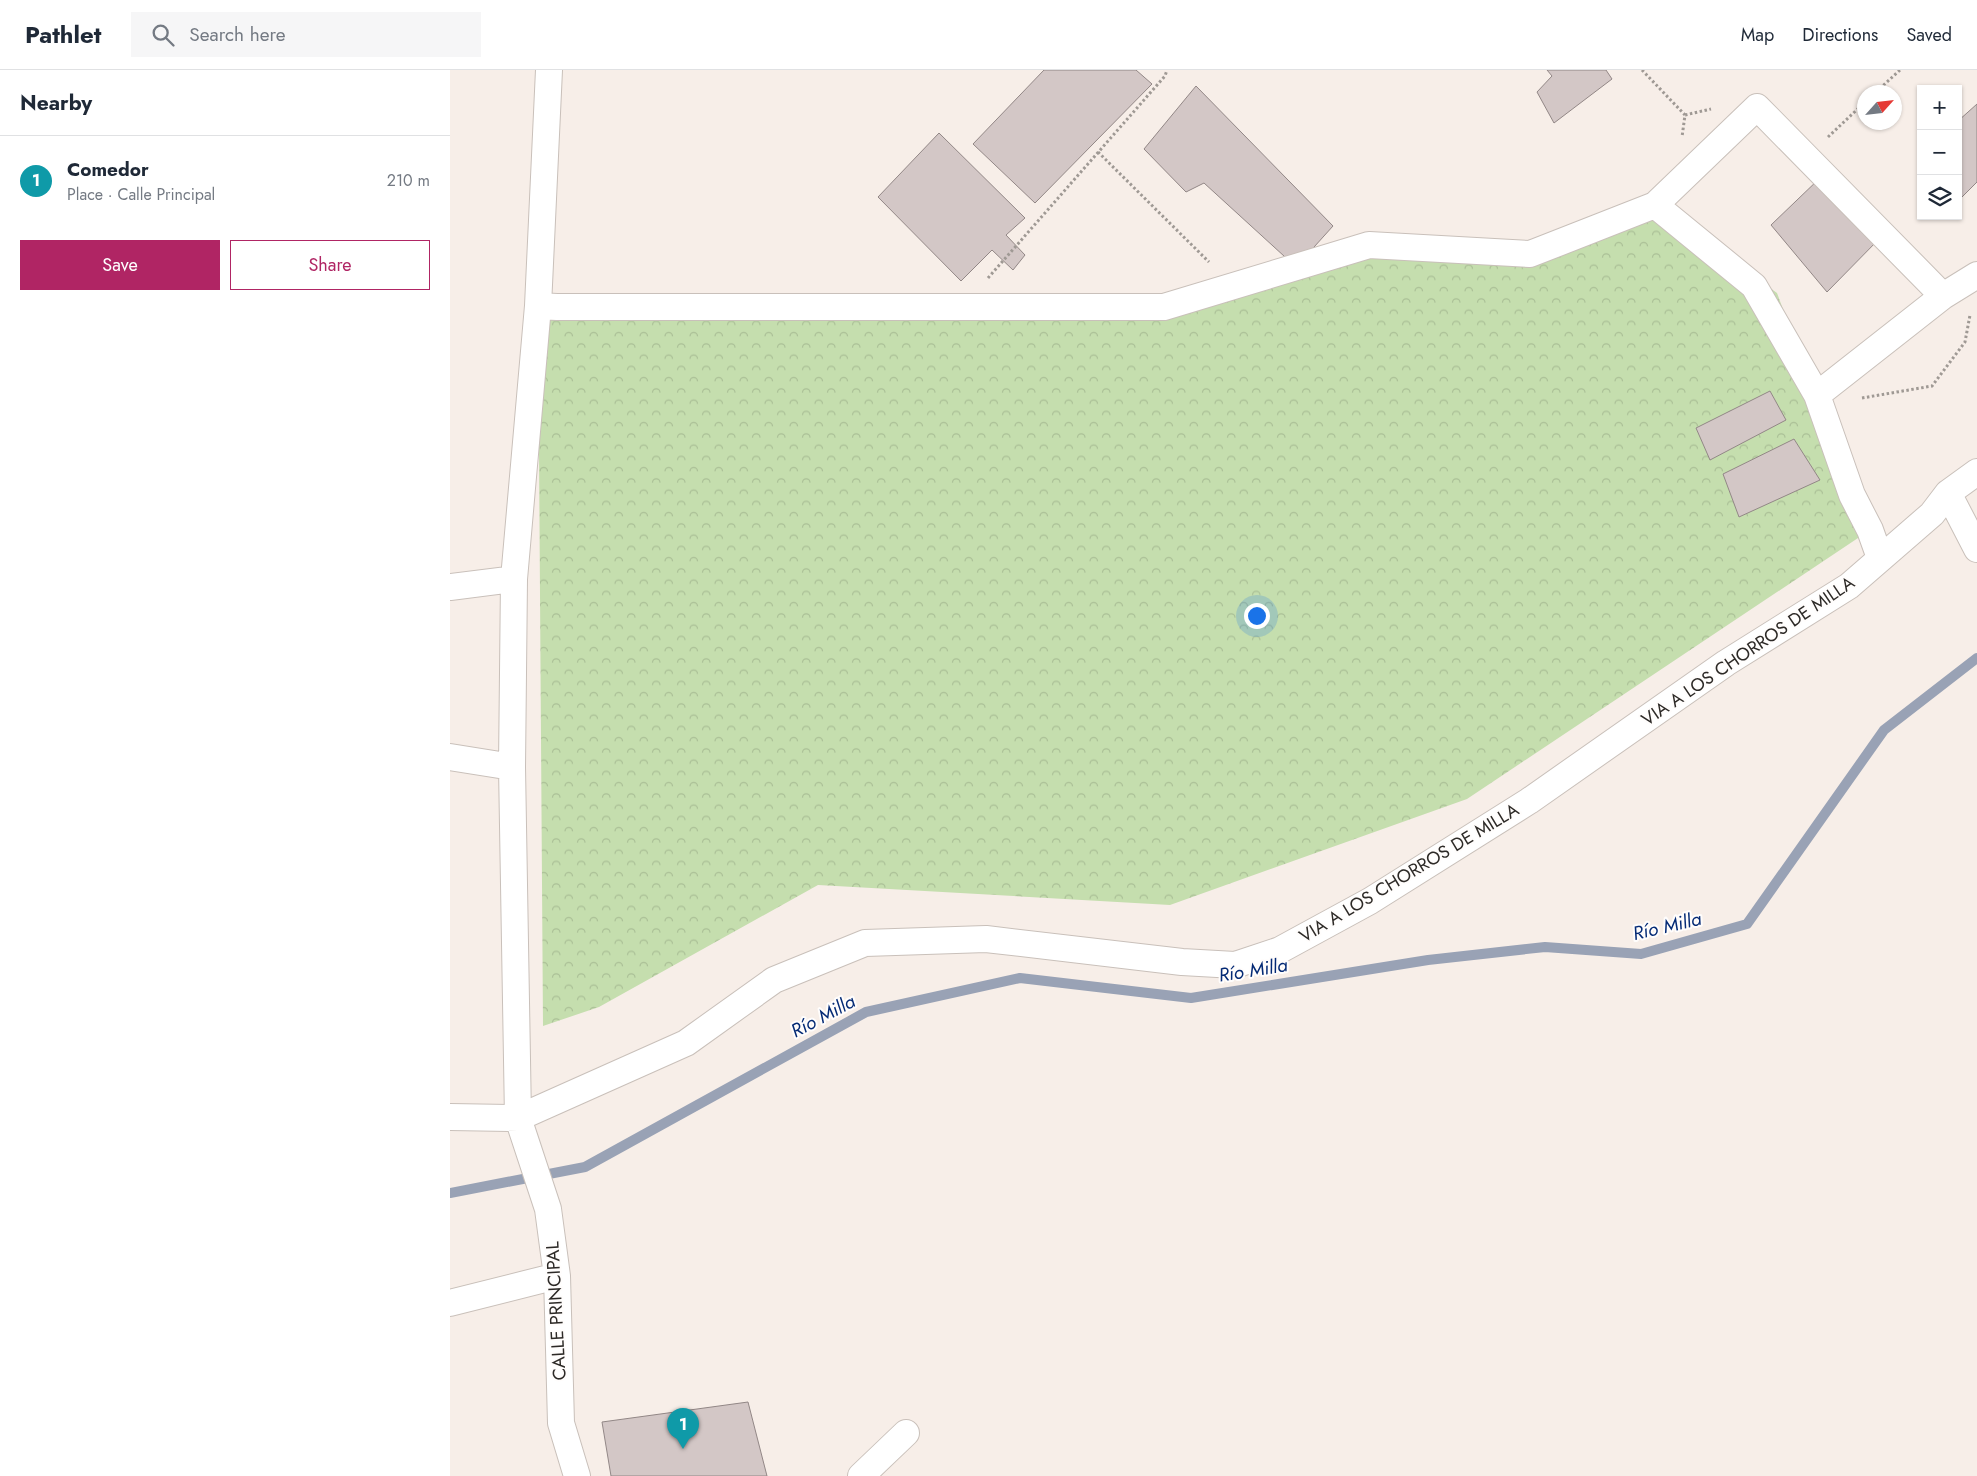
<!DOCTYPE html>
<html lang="en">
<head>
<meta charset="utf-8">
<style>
	:root { --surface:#fff; --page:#f6f6f7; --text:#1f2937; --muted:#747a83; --line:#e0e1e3; --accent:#b02564 }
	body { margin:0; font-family:Jost,sans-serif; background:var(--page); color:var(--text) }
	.controls { position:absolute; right:15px; top:15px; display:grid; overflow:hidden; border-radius:0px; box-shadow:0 1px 4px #0004 }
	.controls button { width:45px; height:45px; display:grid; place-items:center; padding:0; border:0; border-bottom:1px solid var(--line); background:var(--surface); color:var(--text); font:25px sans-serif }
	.compass { position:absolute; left:1407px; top:15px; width:45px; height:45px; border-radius:50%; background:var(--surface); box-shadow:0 1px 4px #0004; rotate:63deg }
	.you { position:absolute; left:806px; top:545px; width:18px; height:18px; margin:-12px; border:4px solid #fff; border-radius:50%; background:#1a73e8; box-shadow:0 0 0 8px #1a73e833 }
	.badge { display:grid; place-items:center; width:32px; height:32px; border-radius:50%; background:var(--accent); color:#fff; font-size:16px; font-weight:700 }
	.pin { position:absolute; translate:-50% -41px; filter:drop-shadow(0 1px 2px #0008) }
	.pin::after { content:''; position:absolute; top:26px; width:18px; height:15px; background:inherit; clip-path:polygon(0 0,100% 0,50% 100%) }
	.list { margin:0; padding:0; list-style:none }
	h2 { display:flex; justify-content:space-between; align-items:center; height:65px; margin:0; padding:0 20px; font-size:21px }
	h2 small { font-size:16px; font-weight:400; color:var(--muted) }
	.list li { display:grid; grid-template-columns:32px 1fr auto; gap:15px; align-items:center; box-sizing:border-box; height:90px; padding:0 20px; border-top:1px solid var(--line) }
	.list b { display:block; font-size:19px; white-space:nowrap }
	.list p { margin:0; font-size:16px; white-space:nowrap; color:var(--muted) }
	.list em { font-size:16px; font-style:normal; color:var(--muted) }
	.actions { display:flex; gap:10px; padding:15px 20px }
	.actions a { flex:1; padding:11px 0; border:1px solid var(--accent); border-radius:0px; text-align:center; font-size:18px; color:var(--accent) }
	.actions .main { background:var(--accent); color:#fff }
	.icon { flex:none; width:28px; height:28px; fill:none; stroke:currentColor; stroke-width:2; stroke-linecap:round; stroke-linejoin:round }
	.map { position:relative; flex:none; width:1527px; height:1406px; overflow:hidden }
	header { display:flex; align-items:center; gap:30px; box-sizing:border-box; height:70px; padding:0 25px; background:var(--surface); border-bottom:1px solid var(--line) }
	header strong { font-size:24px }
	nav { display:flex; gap:28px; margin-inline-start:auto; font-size:18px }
	.search { width:350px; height:45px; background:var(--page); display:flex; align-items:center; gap:12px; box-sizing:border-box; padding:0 18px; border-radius:0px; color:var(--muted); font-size:19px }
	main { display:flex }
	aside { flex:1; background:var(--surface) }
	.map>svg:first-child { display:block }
</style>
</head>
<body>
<header>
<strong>Pathlet</strong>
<div class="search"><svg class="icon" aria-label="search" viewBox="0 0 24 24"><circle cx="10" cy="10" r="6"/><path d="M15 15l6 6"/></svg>Search here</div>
<nav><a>Map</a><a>Directions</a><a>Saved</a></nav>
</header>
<main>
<aside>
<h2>Nearby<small></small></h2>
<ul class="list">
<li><span class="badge" style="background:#0f9aa8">1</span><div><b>Comedor</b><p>Place · Calle Principal</p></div><em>210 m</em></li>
</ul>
<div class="actions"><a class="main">Save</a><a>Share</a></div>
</aside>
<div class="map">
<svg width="1527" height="1406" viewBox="0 0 1527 1406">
	<defs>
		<pattern id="forest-crowns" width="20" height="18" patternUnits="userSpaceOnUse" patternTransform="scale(1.25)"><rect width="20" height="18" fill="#c5deae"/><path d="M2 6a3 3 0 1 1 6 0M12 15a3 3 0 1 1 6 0" fill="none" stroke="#aabf96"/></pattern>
	</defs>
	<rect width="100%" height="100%" fill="#f7eee8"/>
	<path fill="url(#forest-crowns)" d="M1205,135L1327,223L1402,425L1420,460L1017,729L720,835L368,815L149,937L93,956L88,236L714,237L919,175L1074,197Z"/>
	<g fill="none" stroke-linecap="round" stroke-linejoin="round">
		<path stroke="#99a2b5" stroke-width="10" d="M0,1123L135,1097L416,942L570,908L741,928L978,890L1095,877L1191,884L1297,854L1434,660L1527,588"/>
	</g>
	<path fill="#d3c7c6" stroke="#928786" d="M594,0H686L702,14L585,133L523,74Z
		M1097,0H1156L1162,9L1104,53L1087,22L1102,6Z
		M746,16L883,156L846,197L754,113L736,122L694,79Z
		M1527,34V112L1512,127L1508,123V51Z
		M489,63L575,148L556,165L575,185L563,200L542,180L511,211L428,127Z
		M1371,107L1431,167L1377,222L1321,155Z
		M1320,321L1336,350L1260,390L1246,358Z
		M1344,369L1370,410L1289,447L1273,404Z
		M298,1332L317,1406H161L152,1352Z"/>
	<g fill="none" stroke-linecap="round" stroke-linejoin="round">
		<g stroke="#c9c0ba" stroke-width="28">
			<path id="street" d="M99,0L88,236L64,509L62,697L68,1048L98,1139L107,1206L111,1353L127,1406
				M1205,135L1304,216L1367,325L1402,425L1420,460L1430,488
				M88,236L107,237H714L919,175L1080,184L1205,135L1307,37L1493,226
				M1367,325L1493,226L1527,205
				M1498,423L1527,479
				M0,517L64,509
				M0,687L62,697
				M0,1047L68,1048L236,973L324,910L415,873L536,869L732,892L785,895L830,880L920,831L1079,731L1276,593L1399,516L1482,444L1498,423L1527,402
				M0,1233L107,1206
				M411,1406L456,1363"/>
		</g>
		<path stroke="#9f9994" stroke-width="3" stroke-dasharray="2.5 2.5" stroke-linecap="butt" d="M1192,0L1235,45L1232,67
			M1426,22L1450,0
			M1235,45L1261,39
			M1378,67L1414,33
			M648,82L759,192
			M538,208L715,6L717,0
			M1412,328L1482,316L1515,272L1520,245"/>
		<use href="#street" stroke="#fff" stroke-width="26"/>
	</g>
	<g text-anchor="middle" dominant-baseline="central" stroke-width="4" stroke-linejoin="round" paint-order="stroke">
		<g font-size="18" fill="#2d2a27" stroke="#fffdfc">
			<text transform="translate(1298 581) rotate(-34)">VIA A LOS CHORROS DE MILLA</text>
			<text transform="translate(959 803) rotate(-31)">VIA A LOS CHORROS DE MILLA</text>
			<text transform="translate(106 1241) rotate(-93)">CALLE PRINCIPAL</text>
		</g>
		<g font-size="19" font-style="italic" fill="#042a75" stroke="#fffdfc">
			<text transform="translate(1217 856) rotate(-13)">Río Milla</text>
			<text transform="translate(803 900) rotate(-9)">Río Milla</text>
			<text transform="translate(373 946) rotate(-28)">Río Milla</text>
		</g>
	</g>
</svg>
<div class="controls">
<button>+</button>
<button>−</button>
<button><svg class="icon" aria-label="layers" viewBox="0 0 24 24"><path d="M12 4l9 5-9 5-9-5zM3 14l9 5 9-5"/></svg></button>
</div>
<svg class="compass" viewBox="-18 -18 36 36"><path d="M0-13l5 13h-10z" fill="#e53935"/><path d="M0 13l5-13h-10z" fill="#747a83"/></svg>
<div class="you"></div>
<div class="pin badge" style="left:233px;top:1379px;background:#0f9aa8">1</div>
</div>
</main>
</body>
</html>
